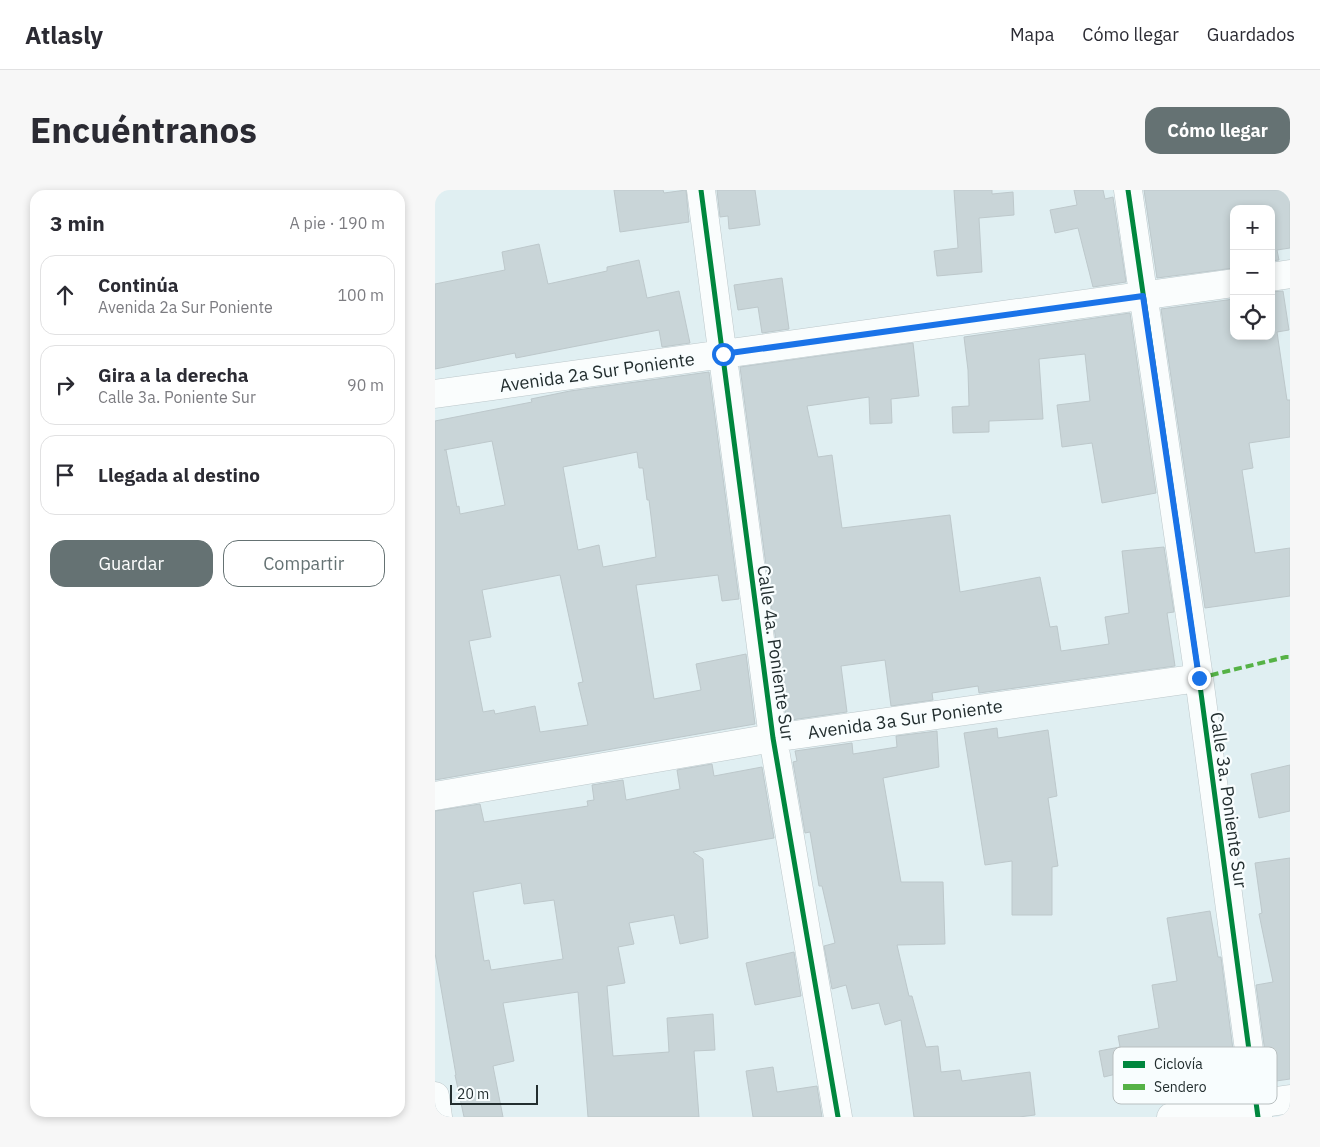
<!DOCTYPE html>
<html lang="es">
<head>
<meta charset="utf-8">
<style>
	:root { --surface:#fff; --page:#f7f7f7; --text:#2b2b33; --muted:#7c7c81; --line:#e1e1e2; --accent:#657273 }
	body { margin:0; font-family:"IBM Plex Sans",sans-serif; background:var(--page); color:var(--text) }
	.controls { position:absolute; right:15px; top:15px; display:grid; overflow:hidden; border-radius:10px; box-shadow:0 2px 8px #0003 }
	.controls button { width:45px; height:45px; display:grid; place-items:center; padding:0; border:0; border-bottom:1px solid var(--line); background:var(--surface); color:var(--text); font:25px sans-serif }
	.scale { position:absolute; left:15px; bottom:12px; width:88px; box-sizing:border-box; padding-left:5px; border:2px solid #232e2f; border-top:0; font-size:14px; line-height:18px; white-space:nowrap; color:#232e2f; -webkit-text-stroke:4px #f8fdfe; paint-order:stroke }
	.stop { position:absolute; width:15px; height:15px; margin:-11px; border:4px solid #1a73e8; border-radius:50%; background:#fff }
	.stop.end { background:#1a73e8; border-color:#fff; box-shadow:0 1px 5px #0008 }
	.list { margin:0; padding:0; list-style:none }
	h2 { display:flex; justify-content:space-between; align-items:center; height:65px; margin:0; padding:0 20px; font-size:21px }
	h2 small { font-size:16px; font-weight:400; color:var(--muted) }
	.list li { display:grid; grid-template-columns:32px 1fr auto; gap:15px; align-items:center; box-sizing:border-box; height:80px; margin:0 10px 10px; padding:0 10px; border:1px solid var(--line); border-radius:15px }
	.list b { display:block; font-size:19px; white-space:nowrap }
	.list p { margin:0; font-size:16px; white-space:nowrap; color:var(--muted) }
	.list em { font-size:16px; font-style:normal; color:var(--muted) }
	.actions { display:flex; gap:10px; padding:15px 20px }
	.actions a { flex:1; padding:11px 0; border:1px solid var(--accent); border-radius:15px; text-align:center; font-size:18px; color:var(--accent) }
	.actions .main { background:var(--accent); color:#fff }
	.icon { flex:none; width:28px; height:28px; fill:none; stroke:currentColor; stroke-width:2; stroke-linecap:round; stroke-linejoin:round }
	.map { position:relative; flex:none; width:855px; height:927px; overflow:hidden; border-radius:15px }
	header { display:flex; align-items:center; gap:30px; box-sizing:border-box; height:70px; padding:0 25px; background:var(--surface); border-bottom:1px solid var(--line) }
	header strong { font-size:24px }
	nav { display:flex; gap:28px; margin-inline-start:auto; font-size:18px }
	.intro { display:flex; align-items:center; justify-content:space-between; box-sizing:border-box; height:120px; padding:0 30px }
	h1 { margin:0; font-size:35px }
	.button { padding:12px 22px; border-radius:15px; background:var(--accent); color:#fff; font-size:18px; font-weight:700 }
	main { display:flex; gap:30px; padding:0 30px }
	aside { flex:1; background:var(--surface); border-radius:15px; box-shadow:0 2px 8px #0003 }
	.map>svg:first-child { display:block }
</style>
</head>
<body>
<header>
<strong>Atlasly</strong>
<nav><a>Mapa</a><a>Cómo llegar</a><a>Guardados</a></nav>
</header>
<div class="intro"><h1>Encuéntranos</h1><a class="button">Cómo llegar</a></div>
<main>
<aside>
<h2>3 min<small>A pie · 190 m</small></h2>
<ul class="list">
<li><svg class="icon" aria-label="ahead" viewBox="0 0 24 24"><path d="M12 20V5M6 11l6-6 6 6"/></svg><div><b>Continúa</b><p>Avenida 2a Sur Poniente</p></div><em>100 m</em></li>
<li><svg class="icon" aria-label="right" viewBox="0 0 24 24"><path d="M7 20v-9h11M14 6l5 5-5 5"/></svg><div><b>Gira a la derecha</b><p>Calle 3a. Poniente Sur</p></div><em>90 m</em></li>
<li><svg class="icon" aria-label="arrive" viewBox="0 0 24 24"><path d="M6 21V4h12l-3 4 3 4H6"/></svg><div><b>Llegada al destino</b></div></li>
</ul>
<div class="actions"><a class="main">Guardar</a><a>Compartir</a></div>
</aside>
<div class="map">
<svg width="855" height="927" viewBox="0 0 855 927">
	<rect width="100%" height="100%" fill="#e0eff2"/>
	<path fill="#c9d5d8" stroke="#bdc8cb" fill-rule="evenodd" d="M179,0H228L229,3L251,0L254,32L185,42Z
		M282,0H320L325,35L294,39L293,26L285,27Z
		M519,0H557V4L578,2L579,25L544,28L547,82L502,86L499,61L523,58Z
		M639,0H668L670,9L678,7L691,92L658,97L643,38L620,43L615,20L642,15Z
		M709,0H855V58L842,60L844,70L836,71V19H799V78L722,88Z
		M104,54L113,94L172,81V77L204,70L212,108L244,101L255,153L227,157L224,140L81,168L80,163L0,179V94L70,80L67,62Z
		M347,88L354,139L327,143L323,117L303,120L299,95Z
		M848,101L854,140L842,142L852,210H855V247L814,253L818,278L807,280L820,363L855,358V406L770,418L726,119L799,109V146H836V102Z
		M695,123L721,303L667,313L657,253L627,257L622,215L655,211L650,164L604,169L608,229L554,231V242L518,243L517,217L534,216L533,180L529,147Z
		M478,153L484,206L456,209L457,233L435,234L434,207L372,216L383,267L397,265L407,338L515,325L525,402L605,387L615,437L622,436L626,461L674,454L670,427L694,423L687,361L729,357L739,422L732,423L740,476L544,503L543,496L497,503L498,510L456,516L450,470L406,476L412,522L356,530V527L351,528L305,177Z
		M274,182L304,409L287,411L283,385L201,395L219,509L266,500L261,474L311,464L320,534L0,590V231L97,212L96,209L135,201ZM57,251L70,315L25,324L24,316L22,317L11,260H9ZM202,262L204,278H208L212,310H214L221,367L168,377L164,355L143,360L128,277ZM125,385L148,492L143,493L153,535L105,542L100,516L60,524L59,520L48,522L34,451L56,447L47,400Z
		M562,538L563,548L613,540L622,606L613,608L623,676L617,677V725H577V671L550,675L529,543Z
		M502,541L504,577L448,588L466,692H508L510,754L462,755L474,806H477L491,857L503,856L506,882L525,880L527,891L595,882L600,925L584,927H479L466,830L450,835L444,813L417,819L411,795L397,799L389,756L400,753L387,696H384L375,642L370,643L358,572L362,571L360,561L417,553L418,564L462,557L461,546Z
		M277,574L279,586L327,577L339,648L258,662L268,669L273,748L245,754L239,725L194,733L199,754L183,757L190,793L172,796L178,866L234,862L232,828L278,824L280,860L259,861L264,927H153L143,802L68,813L79,871L58,876L68,927H29L20,885H21L0,763V621L45,614L49,632L153,616L152,611L159,610L157,595L188,590L191,610L245,599L242,580ZM86,693L89,714L119,710L128,769L56,780L54,770L49,771L38,702Z
		M855,575V621L824,628L816,584Z
		M855,668V889L834,892L821,795L838,792L824,724L827,723L820,673Z
		M775,721L783,767H786L803,898L771,903L770,900L686,913L681,884L669,887L664,861L685,857L683,846L724,838L717,795L742,791L732,728Z
		M359,762L366,806L320,815L311,773Z
		M338,877L342,902L382,896L387,927H318L311,881Z"/>
	<g fill="none" stroke-linecap="round" stroke-linejoin="round">
		<g stroke="#bcc7ca" stroke-width="29">
			<path id="minor" d="M266,0L338,548L403,927
				M693,0L764,488L823,927
				M836,87L855,84
				M0,204L799,93
				M0,606L338,548L764,488
				M0,906L3,927
				M736,927L855,909"/>
		</g>
		<use href="#minor" stroke="#fafdfd" stroke-width="28"/>
		<path stroke="#55b246" stroke-width="4" stroke-dasharray="8 4" stroke-linecap="butt" d="M764,488L851,467H855"/>
		<g stroke="#f8fdfe" stroke-width="8">
			<path id="cycleway" d="M266,0L338,548L403,927
				M693,0L764,488L823,927"/>
		</g>
		<use href="#cycleway" stroke="#00873e" stroke-width="5"/>
	</g>
	<g fill="none" stroke-linecap="round" stroke-linejoin="round">
		<path stroke="#1a73e8" stroke-width="6" d="M288,164L708,106L764,488"/>
	</g>
	<g text-anchor="middle" dominant-baseline="central" stroke-width="4.5" stroke-linejoin="round" paint-order="stroke">
		<g font-size="18" fill="#232e2f" stroke="#f8fdfe">
			<text transform="translate(162 182) rotate(-8)">Avenida 2a Sur Poniente</text>
			<text transform="translate(341 463) rotate(82)">Calle 4a. Poniente Sur</text>
			<text transform="translate(470 529) rotate(-8)">Avenida 3a Sur Poniente</text>
			<text transform="translate(794 610) rotate(82)">Calle 3a. Poniente Sur</text>
		</g>
	</g>
	<rect x="678" y="857" width="164" height="57" rx="8" fill="#f8fdfe" stroke="#b8bfc0" stroke-width="1"/>
	<rect x="688" y="871" width="22" height="7" fill="#00873e"/>
	<rect x="688" y="894" width="22" height="6" fill="#55b246"/>
	<g font-size="14" fill="#232e2f">
		<text x="719" y="879">Ciclovía</text>
		<text x="719" y="902">Sendero</text>
	</g>
</svg>
<div class="controls">
<button>+</button>
<button>−</button>
<button><svg class="icon" aria-label="locate" viewBox="0 0 24 24"><circle cx="12" cy="12" r="6"/><path d="M12 2v4M12 18v4M2 12h4M18 12h4"/></svg></button>
</div>
<div class="scale">20 m</div>
<div class="stop" style="left:288px;top:164px"></div>
<div class="stop end" style="left:764px;top:488px"></div>
</div>
</main>
</body>
</html>
